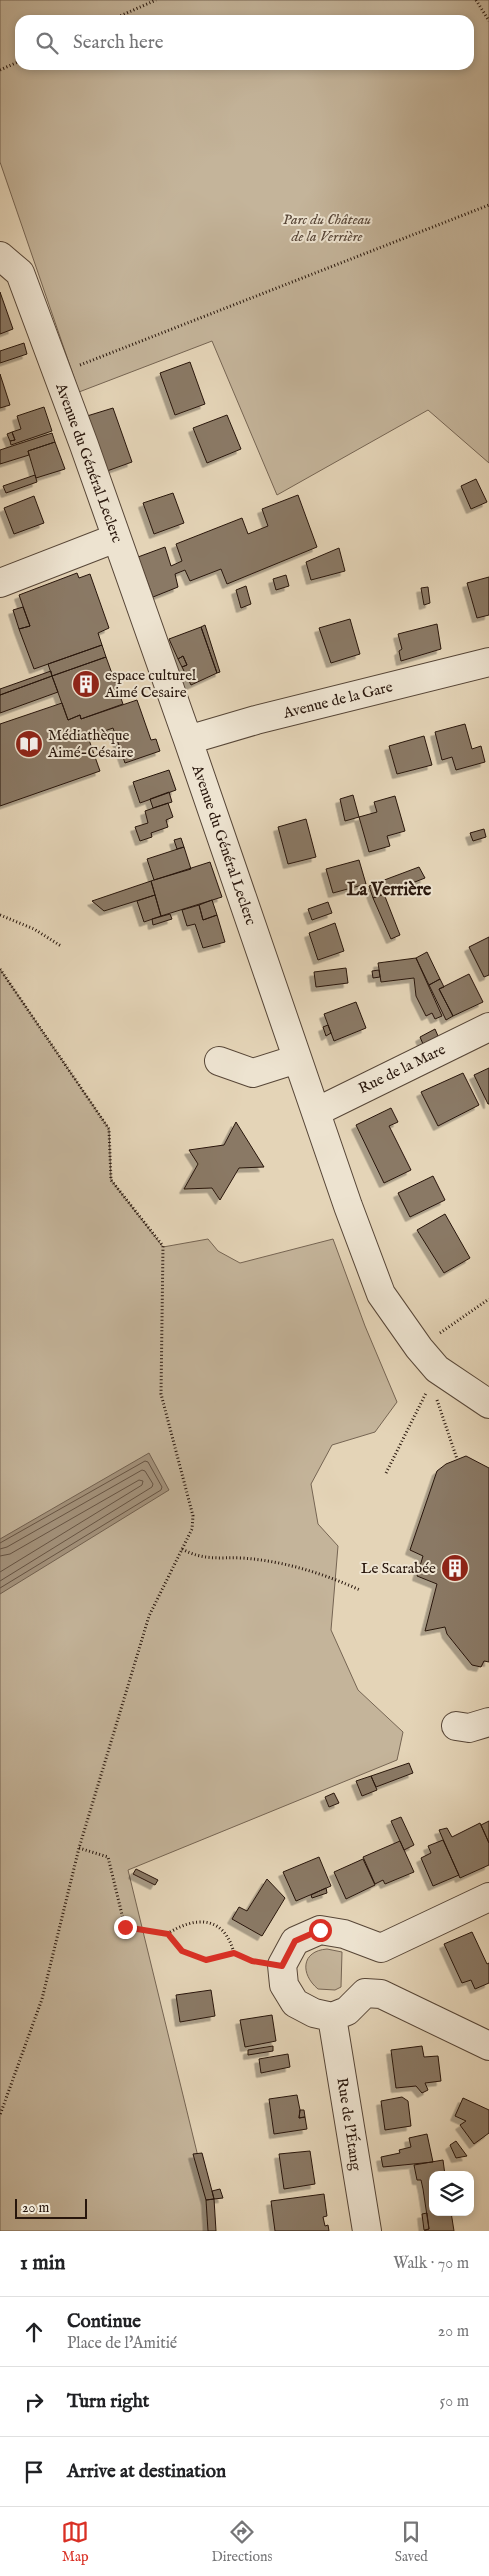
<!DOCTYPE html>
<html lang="en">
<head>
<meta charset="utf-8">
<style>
	:root { --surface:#fff; --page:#f2f2f2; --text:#202124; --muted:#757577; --line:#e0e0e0; --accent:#d93025 }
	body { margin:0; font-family:"IM FELL English",serif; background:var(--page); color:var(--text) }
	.controls { position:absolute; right:15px; bottom:15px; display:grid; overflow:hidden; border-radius:10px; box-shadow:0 2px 8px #0003 }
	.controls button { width:45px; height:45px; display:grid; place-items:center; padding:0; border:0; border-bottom:1px solid var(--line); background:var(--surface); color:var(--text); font:25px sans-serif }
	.scale { position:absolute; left:15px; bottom:12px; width:72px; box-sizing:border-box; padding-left:5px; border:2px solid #28160c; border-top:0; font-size:14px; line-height:18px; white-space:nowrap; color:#28160c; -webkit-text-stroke:4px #ede3d0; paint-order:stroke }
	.stop { position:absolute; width:15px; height:15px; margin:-11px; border:4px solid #d93025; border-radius:50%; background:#fff }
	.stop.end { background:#d93025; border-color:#fff; box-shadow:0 1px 5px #0008 }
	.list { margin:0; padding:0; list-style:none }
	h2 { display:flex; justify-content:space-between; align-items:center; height:65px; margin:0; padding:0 20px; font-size:21px }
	h2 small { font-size:16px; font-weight:400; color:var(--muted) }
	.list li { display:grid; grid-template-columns:32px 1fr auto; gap:15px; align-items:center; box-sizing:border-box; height:70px; padding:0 20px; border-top:1px solid var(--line) }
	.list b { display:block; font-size:19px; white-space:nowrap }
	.list p { margin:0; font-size:16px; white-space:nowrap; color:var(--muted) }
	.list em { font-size:16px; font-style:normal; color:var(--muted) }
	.icon { flex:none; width:28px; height:28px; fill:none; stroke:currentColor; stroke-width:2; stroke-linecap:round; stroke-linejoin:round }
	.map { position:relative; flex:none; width:489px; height:2231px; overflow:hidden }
	.search { position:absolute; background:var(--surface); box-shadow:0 2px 8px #0003; left:15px; right:15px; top:15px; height:55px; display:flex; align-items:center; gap:12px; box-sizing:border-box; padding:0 18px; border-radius:15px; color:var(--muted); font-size:19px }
	.sheet { height:275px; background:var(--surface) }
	nav { display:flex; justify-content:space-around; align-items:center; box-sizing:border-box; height:70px; border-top:1px solid var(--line); background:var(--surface); font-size:14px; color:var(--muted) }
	nav a { display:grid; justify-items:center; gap:2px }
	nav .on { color:var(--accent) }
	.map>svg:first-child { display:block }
</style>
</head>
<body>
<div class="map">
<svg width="489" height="2231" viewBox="0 0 489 2231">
	<defs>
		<filter id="shadow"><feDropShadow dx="-4.5" dy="4.5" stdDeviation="0" flood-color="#0004"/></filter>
	</defs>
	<rect width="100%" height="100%" fill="#e4d4b7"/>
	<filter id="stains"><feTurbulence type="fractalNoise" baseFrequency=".004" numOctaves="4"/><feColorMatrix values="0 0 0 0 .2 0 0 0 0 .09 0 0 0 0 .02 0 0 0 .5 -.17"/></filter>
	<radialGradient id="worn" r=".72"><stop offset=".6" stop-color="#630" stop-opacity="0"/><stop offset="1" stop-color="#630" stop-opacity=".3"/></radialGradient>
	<path fill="#c4b49a" stroke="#766553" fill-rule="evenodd" d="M0,0H489V463L428,410L277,495L212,341L79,392L0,162ZM20,20H469V65H20Z
		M0,969L109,1129L111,1180L163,1247L208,1239L218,1251L240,1263L333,1239L365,1326L397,1402L375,1432L332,1445L311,1484L318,1524L338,1546L331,1630L358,1690L403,1732L397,1760L128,1870L213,2218L212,2231H0Z
		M327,1949L342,1952L341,1987L335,1990L318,1989C300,1974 301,1951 327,1949Z"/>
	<path fill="#a4937d" stroke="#726150" d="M149,1453L169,1490L0,1594V1539Z"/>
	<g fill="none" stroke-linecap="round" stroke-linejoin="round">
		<path stroke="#665444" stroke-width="1" d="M0,1543L145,1461L148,1462L162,1487L161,1490L0,1588
			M0,1549L7,1547L142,1470L145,1471L153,1484L152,1487L0,1581
			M0,1556L10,1554L139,1480L143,1481L142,1485L0,1572"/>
	</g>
	<path fill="#8a7965" stroke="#28160c" filter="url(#shadow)" d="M0,292L13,329L0,334Z
		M24,343L27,354L0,363V351Z
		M190,362L205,404L175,415L160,373Z
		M0,374L10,405L0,408Z
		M44,407L52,431L11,445L10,441L15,440L12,432L21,429L17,416Z
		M113,408L132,462L107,471L87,416Z
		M227,415L241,449L207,463L193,428Z
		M12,432L15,440L10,441L7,434Z
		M52,433L55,442L28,451L29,455L0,464V450Z
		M55,442L65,469L36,478L28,451Z
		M35,475L37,482L6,493L3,486Z
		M476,479L487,502L471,509L461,486Z
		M173,493L184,523L154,534L143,503Z
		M298,495L317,547L227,584L221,569L190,581L185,570L175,574L178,587L153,597L138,557L165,547L171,566L182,561L176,544L242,518L248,534L268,526L262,509Z
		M34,496L44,523L14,534L4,508Z
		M339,548L345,571L311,580L306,562Z
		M77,573L79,578L90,574L109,628L98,633L102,645L34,669L19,629L30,626L19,595Z
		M286,575L289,586L276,590L273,579Z
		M489,577V615L477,618L467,583Z
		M246,586L251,604L241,608L236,590Z
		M428,587L430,603L424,605L421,588Z
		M23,607L30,626L19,629L13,610Z
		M350,619L360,654L331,663L319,628Z
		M437,624L441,649L401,661L399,651L402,649L398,634Z
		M205,625L220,672L217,673L201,627Z
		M201,627L217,673L191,685L182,667L187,665L183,656L178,659L169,639Z
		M102,645L106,657L52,676L48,664Z
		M183,656L187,665L182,667L178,659Z
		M106,657L123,704L81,719L80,715L68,720L52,676Z
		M51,671L52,676L0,695V689Z
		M52,676L58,692L0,713V695Z
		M137,700L151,740L156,739L160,751L125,763L113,728L88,737L100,771L0,806V724L62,703L68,720L80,715L81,719Z
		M465,724L472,749L481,746L485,762L456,770L452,757L442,760L435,732Z
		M424,736L432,765L397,774L389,746Z
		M169,770L176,790L140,803L133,782Z
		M169,792L172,802L153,808L150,799Z
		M353,795L359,817L345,821L340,799Z
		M395,796L405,831L387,836L390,846L369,852L359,817L377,812L374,802Z
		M168,803L173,817L166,820L168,827L151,833L152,837L140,841L135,827L148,823L145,811Z
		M306,819L316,857L288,864L278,827Z
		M484,829L486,837L473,841L470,833Z
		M181,838L184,847L177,849L174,840Z
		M184,847L191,869L154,880L147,859Z
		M359,860L366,884L333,893L326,869Z
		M210,862L222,897L161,916L151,881Z
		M419,867L425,878L384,894L379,882Z
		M151,881L155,895L104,911L92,901Z
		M379,882L384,894L373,898L369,886Z
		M384,894L400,935L391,939L373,898Z
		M155,895L161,916L144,922L137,901Z
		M212,900L217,915L203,920L199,905Z
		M328,902L332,913L312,920L308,909Z
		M199,905L203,920L217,915L225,942L203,948L195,924L187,926L182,910Z
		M170,914L172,919L153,925L152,919Z
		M335,923L344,951L318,960L309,933Z
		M489,937V975L484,977L469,947Z
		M427,952L440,979L429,985L416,958Z
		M416,958L442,1016L435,1019L432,1013L426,1016L416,996L414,978L381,982L378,963Z
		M346,968L348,983L316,987L314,972Z
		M379,970L380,977L373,978L372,971Z
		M469,974L483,1002L453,1016L439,989Z
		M440,979L444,987L439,989L453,1016L446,1020L429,985Z
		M356,1002L366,1028L334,1041L324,1014Z
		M328,1025L331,1033L326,1036L323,1027Z
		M435,1029L438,1036L423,1044L420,1037Z
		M489,1068V1104H488L474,1075Z
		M463,1073L479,1105L438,1126L421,1092Z
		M391,1108L398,1122L389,1126L411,1170L384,1183L356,1125Z
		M236,1122L264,1167L239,1168L220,1200L212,1188L184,1189L198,1164L189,1150L224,1145Z
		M433,1176L445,1200L410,1217L398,1193Z
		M445,1214L470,1258L444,1273L417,1230Z
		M466,1456L489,1468V1662L484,1661L481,1667L472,1665L447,1634L445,1627L425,1631L437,1584L417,1576L423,1556L410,1550L437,1471L446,1464Z
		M409,1763L413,1773L376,1787L371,1776Z
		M371,1776L377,1790L362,1796L356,1781Z
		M334,1793L339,1803L329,1807L325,1797Z
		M401,1817L414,1845L404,1850L391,1821Z
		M489,1821V1843L481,1825Z
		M480,1823L489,1843V1865L460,1878L439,1830L447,1828L452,1837Z
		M443,1840L459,1875L433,1886L421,1858L431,1853L428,1846Z
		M400,1841L414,1872L385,1884L383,1880L375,1884L363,1857Z
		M319,1857L331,1886L296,1901L283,1872Z
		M363,1859L375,1885L346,1899L334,1872Z
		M136,1869L158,1880L155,1885L133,1874Z
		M267,1879L285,1898L262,1936L232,1919L239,1907L247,1911Z
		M326,1888L327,1893L312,1898L311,1895Z
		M472,1932L487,1964L489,1963V1983L475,1989L471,1980L462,1983L444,1944Z
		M211,1990L215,2016L180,2022L176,1995Z
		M272,2015L276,2041L245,2047L240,2020Z
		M273,2046V2051L248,2055V2050Z
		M422,2046L424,2057L438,2056L441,2081L425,2083L428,2090L422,2093L416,2086L396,2088L391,2050Z
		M288,2054L290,2067L261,2073L259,2059Z
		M297,2095L300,2110L299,2118L305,2117L307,2129L274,2134L269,2099Z
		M402,2097L408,2101L411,2126L385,2130L381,2101Z
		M463,2098L489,2110V2133L474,2144L460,2125L466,2121L455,2116Z
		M300,2110H304L305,2117L299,2118Z
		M427,2134L433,2162L383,2167L381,2157L400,2153L399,2150L411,2147L409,2138Z
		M456,2141L467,2156L456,2158L450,2145Z
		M310,2151L315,2184L284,2189L279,2154Z
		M202,2153L212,2191L214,2199L206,2200L193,2154Z
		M443,2160L445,2175H433V2212H451L454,2231H424L429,2229L423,2189L421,2180H417L414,2165Z
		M220,2189L223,2198L214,2199L212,2191Z
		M324,2194L327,2216L323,2217L325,2226L328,2225L329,2231H275L271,2201Z
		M214,2199L216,2231H208L206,2200Z
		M427,2213L429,2229L424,2230L422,2214Z"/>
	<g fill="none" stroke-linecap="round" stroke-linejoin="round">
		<g stroke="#574637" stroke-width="30">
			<path id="minor" d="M0,256L20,273L84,445L188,740L348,1206L381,1294L419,1348L437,1369L489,1404
				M0,583L116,538
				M188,740L256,720L489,662
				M219,1061L253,1073L297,1059
				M316,1112L489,1027
				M456,1726L469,1728L489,1722
				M489,1897L381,1948L344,1934L320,1930L295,1941L282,1965L284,1985L295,2003L314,2013L332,2017L347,2011L365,1993L381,1994L489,2046
				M332,2017L367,2231"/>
		</g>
		<path stroke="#28160c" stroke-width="3" stroke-dasharray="1 2.5" stroke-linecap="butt" d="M476,0L489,21
			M111,20L156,0
			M0,70L20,61
			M80,365L489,205
			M0,915L34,929L61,946
			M0,969L109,1129L111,1180L163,1246L161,1394L193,1516L192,1529L149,1616L79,1848L42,1999L0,2115
			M440,1333L489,1299
			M437,1400L457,1459
			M386,1473L426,1393
			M182,1549C204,1561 219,1557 242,1558C284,1561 322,1573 360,1590
			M79,1848L108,1857L125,1927L167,1934L182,1951L206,1960L234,1953L257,1962
			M167,1934C195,1916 224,1915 234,1953"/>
		<use href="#minor" stroke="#ede3d0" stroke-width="28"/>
	</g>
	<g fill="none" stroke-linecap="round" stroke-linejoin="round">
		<path stroke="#d93025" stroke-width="6" d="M125,1927L168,1934L182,1951L206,1960L234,1953L252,1961L282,1966L295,1941L320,1930"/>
	</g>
	<defs>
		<g id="building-disc" transform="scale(1.4375)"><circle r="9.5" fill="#8f2418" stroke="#ede3d0"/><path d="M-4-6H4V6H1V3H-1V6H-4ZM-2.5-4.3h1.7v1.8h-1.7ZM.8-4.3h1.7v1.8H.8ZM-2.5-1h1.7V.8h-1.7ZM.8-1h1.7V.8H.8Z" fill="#fff"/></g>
		<g id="library-disc" transform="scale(1.4375)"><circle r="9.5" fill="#8f2418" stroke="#ede3d0"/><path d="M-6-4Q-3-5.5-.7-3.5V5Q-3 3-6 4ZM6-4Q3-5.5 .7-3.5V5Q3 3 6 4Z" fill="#fff"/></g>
	</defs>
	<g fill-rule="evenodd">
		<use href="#building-disc" x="86" y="684"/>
		<use href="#library-disc" x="29" y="744"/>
		<use href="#building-disc" x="455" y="1568"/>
	</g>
	<g text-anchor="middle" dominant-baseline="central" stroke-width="4" stroke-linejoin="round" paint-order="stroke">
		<g font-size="15" font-style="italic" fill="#574537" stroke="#ede3d0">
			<text x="327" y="219">Parc du Château<tspan x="327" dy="17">de la Verrière</tspan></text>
		</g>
		<g font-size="15" fill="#28160c" stroke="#ede3d0">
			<text transform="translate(89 463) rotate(70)">Avenue du Général Leclerc</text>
			<text transform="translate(338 700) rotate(-14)">Avenue de la Gare</text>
			<text transform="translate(224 845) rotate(71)">Avenue du Général Leclerc</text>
			<text transform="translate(402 1069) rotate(-26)">Rue de la Mare</text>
			<text transform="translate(349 2124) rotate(81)">Rue de l'Étang</text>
		</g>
		<g font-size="15" fill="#28160c" stroke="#ede3d0" text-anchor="start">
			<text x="105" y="675">espace culturel<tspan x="105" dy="17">Aimé Cesaire</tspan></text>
			<text x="48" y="735">Médiathèque<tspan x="48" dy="17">Aimé-Césaire</tspan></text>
			<text x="436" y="1568" text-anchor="end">Le Scarabée</text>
		</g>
		<g font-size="18" font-weight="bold" fill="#28160c" stroke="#ede3d0">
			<text x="389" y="890">La Verrière</text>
		</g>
	</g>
	<rect width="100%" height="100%" filter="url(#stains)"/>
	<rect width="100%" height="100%" fill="url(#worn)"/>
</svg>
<div class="controls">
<button><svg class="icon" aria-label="layers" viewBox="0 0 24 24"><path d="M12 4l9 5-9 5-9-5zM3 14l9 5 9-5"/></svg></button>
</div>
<div class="scale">20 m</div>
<div class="stop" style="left:320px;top:1930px"></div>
<div class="stop end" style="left:125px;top:1927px"></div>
<div class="search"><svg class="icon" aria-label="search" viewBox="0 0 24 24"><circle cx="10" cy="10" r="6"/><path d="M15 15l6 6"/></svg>Search here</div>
</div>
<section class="sheet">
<h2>1 min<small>Walk · 70 m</small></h2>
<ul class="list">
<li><svg class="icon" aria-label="ahead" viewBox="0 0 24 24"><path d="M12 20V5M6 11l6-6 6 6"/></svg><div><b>Continue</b><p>Place de l'Amitié</p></div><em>20 m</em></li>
<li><svg class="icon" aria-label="right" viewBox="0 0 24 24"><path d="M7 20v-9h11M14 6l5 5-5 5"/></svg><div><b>Turn right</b></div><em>50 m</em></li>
<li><svg class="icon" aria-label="arrive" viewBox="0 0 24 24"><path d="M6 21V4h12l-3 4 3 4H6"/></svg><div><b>Arrive at destination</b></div></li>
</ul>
</section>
<nav>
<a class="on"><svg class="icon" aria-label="map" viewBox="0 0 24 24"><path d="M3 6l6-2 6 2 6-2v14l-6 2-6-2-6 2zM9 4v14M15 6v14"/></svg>Map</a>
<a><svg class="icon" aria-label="directions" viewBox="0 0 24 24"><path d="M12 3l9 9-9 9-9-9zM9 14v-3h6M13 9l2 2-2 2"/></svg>Directions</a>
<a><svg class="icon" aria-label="saved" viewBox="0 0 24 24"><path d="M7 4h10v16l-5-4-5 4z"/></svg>Saved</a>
</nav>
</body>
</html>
